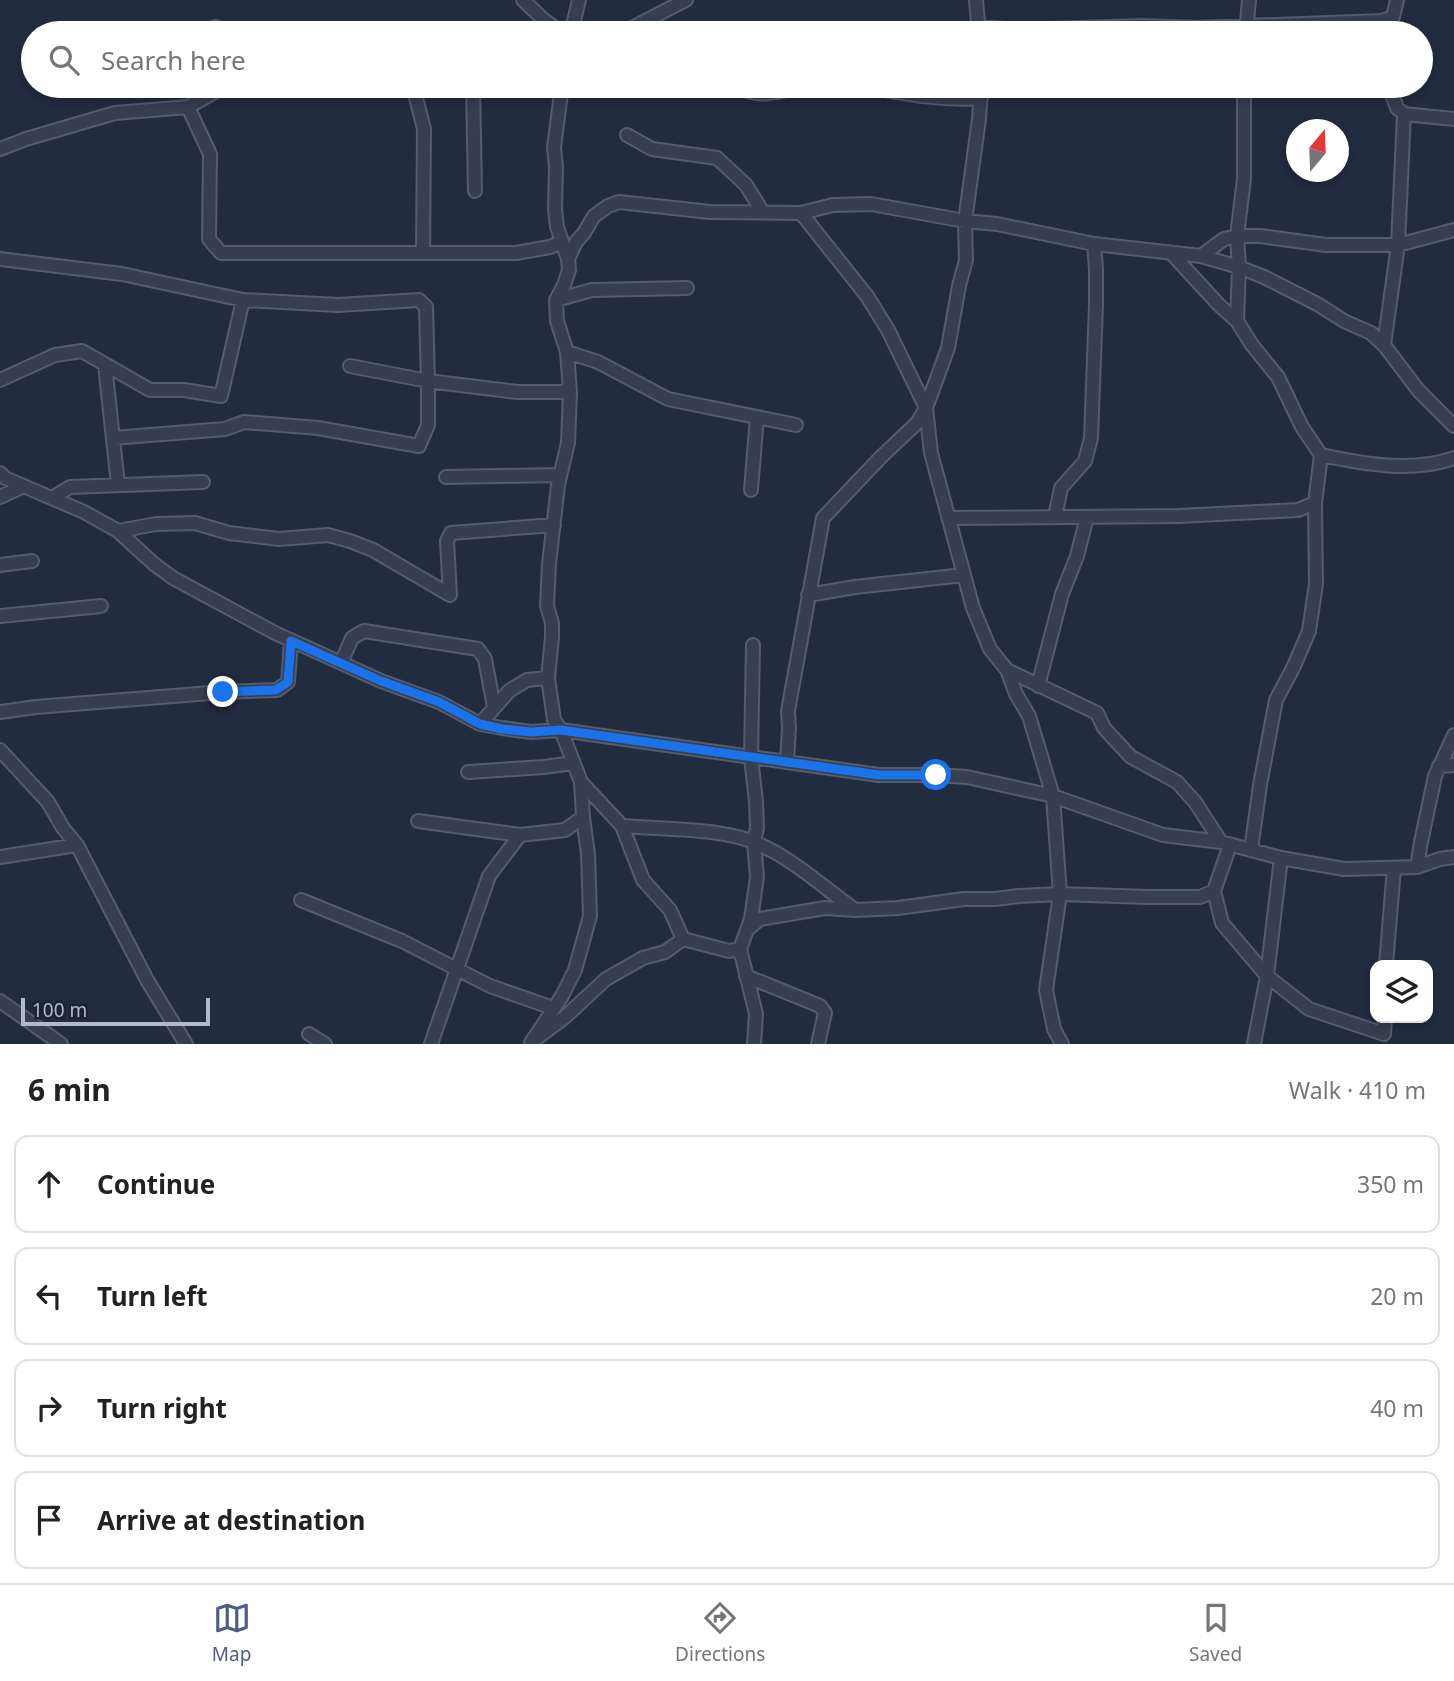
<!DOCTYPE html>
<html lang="en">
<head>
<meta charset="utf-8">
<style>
	:root { --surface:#fff; --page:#f6f6f6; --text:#222; --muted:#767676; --line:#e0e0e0; --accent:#4d5d85 }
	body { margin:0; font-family:"Noto Sans",sans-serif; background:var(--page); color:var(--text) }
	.controls { position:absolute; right:21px; bottom:21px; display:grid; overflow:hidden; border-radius:14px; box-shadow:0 4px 10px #0003 }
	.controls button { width:63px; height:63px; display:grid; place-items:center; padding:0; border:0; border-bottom:2px solid var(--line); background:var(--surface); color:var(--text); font:35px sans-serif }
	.compass { position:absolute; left:1286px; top:119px; width:63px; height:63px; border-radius:50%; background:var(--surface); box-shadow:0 4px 10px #0003; rotate:19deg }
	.scale { position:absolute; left:21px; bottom:18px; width:189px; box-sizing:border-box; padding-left:7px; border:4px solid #b2b9ca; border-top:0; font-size:19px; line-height:24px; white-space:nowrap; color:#b2b9ca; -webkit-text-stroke:5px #1b2334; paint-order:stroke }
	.stop { position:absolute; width:21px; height:21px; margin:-16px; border:5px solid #1a73e8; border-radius:50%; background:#fff }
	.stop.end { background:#1a73e8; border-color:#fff; box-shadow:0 2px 7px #0008 }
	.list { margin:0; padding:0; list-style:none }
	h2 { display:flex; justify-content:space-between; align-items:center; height:91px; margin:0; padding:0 28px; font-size:30px }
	h2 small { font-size:23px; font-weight:400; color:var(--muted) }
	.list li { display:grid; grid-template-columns:46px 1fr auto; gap:21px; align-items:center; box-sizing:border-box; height:98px; margin:0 14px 14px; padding:0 14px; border:2px solid var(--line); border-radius:14px }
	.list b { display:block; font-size:26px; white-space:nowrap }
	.list em { font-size:23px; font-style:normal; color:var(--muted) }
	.icon { flex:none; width:38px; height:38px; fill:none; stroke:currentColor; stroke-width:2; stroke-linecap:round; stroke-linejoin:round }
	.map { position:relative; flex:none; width:1454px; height:1044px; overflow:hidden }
	.search { position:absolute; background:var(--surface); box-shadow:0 4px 10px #0003; left:21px; right:21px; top:21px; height:77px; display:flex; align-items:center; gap:18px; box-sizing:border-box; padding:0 24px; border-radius:38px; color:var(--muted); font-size:26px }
	.sheet { height:539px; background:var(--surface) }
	nav { display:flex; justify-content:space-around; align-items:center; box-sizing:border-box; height:98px; border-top:2px solid var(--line); background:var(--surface); font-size:19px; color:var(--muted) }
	nav a { display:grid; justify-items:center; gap:4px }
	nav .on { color:var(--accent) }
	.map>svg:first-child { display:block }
</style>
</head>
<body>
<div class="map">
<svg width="1454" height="1044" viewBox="0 0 1454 1044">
	<rect width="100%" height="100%" fill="#222c3f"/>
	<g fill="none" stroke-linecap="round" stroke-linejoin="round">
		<g stroke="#545c6d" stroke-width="16">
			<path id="minor" d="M523,0L544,20L562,33
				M976,0L979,33
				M1381,21L1393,17L1397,0
				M216,27L217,33
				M978,27L1017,30L1143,26L1196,28L1381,21L1384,33
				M571,33L579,0
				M622,33L686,0
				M1246,33L1249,0
				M413,86L424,129L423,253
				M473,86L475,191
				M733,86C764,100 775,91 806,86
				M861,86C901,93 940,101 981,98
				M1389,86L1397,108L1404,114L1454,119
				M188,107L210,154L209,239L221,253H516L550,247L562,242
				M627,135L652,149L717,158L746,185L762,211
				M0,149L26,139L115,113L188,107L218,90L225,87L233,86
				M801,213L867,296L888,330L926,408L931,453L973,608L990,649L1007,670L1016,694L1029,716L1053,796L1060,894L1046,990L1054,1029L1062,1044
				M1172,254L1220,306L1237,321L1252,345L1278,377L1302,427L1321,455
				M1201,256L1224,239L1237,236L1244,179V86
				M0,259L122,274L243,300L338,305L419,300L426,307L428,381L350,366
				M568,259L576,242L584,233L594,216L608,206L619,202L710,212L801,213L833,205L871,204L965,221L997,224L1094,244L1201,256L1239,267L1264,277L1319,305L1344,321L1371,333L1384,345L1418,390L1454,426
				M556,300L592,290L687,288
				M1237,321L1239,267L1237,236H1260L1326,245H1398L1454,230
				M1384,345L1398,245L1404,114
				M567,352L598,362L668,399L796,425
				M105,365L118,485
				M0,380L55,355L82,351L150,390H184L221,396L243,300
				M113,438L225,429L244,422L318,428L419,446L428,425V381L517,392H570
				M0,473L5,478L84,512L118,531L154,564L173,578L275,633L381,681L439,702L480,724L502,728L531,732L561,730L751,757L753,645
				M446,477L559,475
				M751,490L757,417
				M0,497L24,486
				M52,498L70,487L203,482
				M1055,517L1061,488L1085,461L1091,438L1096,305V269L1094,244
				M949,518L1179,516L1298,510L1315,503L1321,455C1364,464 1412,473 1454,458
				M118,531L156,524L195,523L229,533L279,539L328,535L350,541L373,550L450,595L447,541L451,533L554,525
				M0,565L32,561
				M808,595L855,587L964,575
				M0,616L101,606
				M341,663L352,638L364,631L478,649L485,659L494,707
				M1007,670L1097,713L1104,728L1131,757L1177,782L1195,802L1221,842L1281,858L1344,869L1417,867L1440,859L1454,857
				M1038,686L1062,594L1077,556L1087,517
				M0,712L36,707L223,692L277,690L288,682L291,641
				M480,724L509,691L527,680L548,678
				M0,750L48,802L63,828L77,845L147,980L186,1044
				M787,762L879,775H936L967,777L1053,796L1163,835L1221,842
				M1439,766L1454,765
				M468,772L544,767L573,763
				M581,782L622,826L643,880L670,910L683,939
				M418,821L520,835
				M622,826C660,829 722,828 756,843C792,858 823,887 855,910
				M1251,850L1260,785L1276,700L1294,666L1309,631L1316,584L1315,503
				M0,857L77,845
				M1417,867L1421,842L1435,776L1454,735
				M1214,891L1222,923L1267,976L1309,1009L1384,1034L1385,1018
				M301,900L402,941L490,986L553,1008
				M748,929L760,919L825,908L855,910L898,908L964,899H995L1019,896L1060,894L1147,897H1200L1214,891L1230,845
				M683,939L729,951L740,949L751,919L757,877L754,842L757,828L756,802L751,757L787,762L789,728L788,711L823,518L881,457L917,423L926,408L948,348L959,286L966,260L965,221L979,119L981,86
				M740,949L756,1014L754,1044
				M1386,965L1394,868
				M746,976L820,1006L825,1013L818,1044
				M0,1001L61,1044
				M309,1034L325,1044
				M537,1038L565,1017L606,979L643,958L665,952L683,939
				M531,1043L562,996L575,970L590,916L588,854L583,817L581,782L561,730L554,720L548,678L552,637V623L547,606L549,564L558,485L568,443L570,392L567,352L557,321L556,300L564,285L569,270L568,259L557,227L555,209L556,167L554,147L562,86
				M431,1044L489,876L520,835L565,830L583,817
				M1254,1044L1267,976L1281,858"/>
		</g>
		<use href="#minor" stroke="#363e4f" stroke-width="12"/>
	</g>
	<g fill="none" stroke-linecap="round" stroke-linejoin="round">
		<path stroke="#1a73e8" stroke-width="9" d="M223,692L276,690L288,682L291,641L381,681L439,702L480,724L502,729L531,732L561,730L879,775H936"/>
	</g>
</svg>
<div class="controls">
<button><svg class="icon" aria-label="layers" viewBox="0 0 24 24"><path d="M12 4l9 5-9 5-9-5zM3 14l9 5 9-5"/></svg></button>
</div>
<svg class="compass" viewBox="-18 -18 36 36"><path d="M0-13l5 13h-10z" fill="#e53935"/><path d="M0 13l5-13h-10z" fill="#767676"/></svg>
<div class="scale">100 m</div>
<div class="stop" style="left:936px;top:775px"></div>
<div class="stop end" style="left:223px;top:692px"></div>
<div class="search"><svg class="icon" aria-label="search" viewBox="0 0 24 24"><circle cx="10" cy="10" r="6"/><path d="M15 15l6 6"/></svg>Search here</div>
</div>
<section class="sheet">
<h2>6 min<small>Walk · 410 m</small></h2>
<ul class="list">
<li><svg class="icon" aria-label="ahead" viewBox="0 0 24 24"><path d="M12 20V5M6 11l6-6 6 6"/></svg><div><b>Continue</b></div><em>350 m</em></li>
<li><svg class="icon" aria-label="left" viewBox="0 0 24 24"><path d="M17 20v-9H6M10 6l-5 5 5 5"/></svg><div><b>Turn left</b></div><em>20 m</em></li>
<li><svg class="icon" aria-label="right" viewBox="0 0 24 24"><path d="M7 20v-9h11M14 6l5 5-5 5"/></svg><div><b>Turn right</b></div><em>40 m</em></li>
<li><svg class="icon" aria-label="arrive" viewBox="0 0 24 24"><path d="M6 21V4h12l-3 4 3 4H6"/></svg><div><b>Arrive at destination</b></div></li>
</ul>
</section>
<nav>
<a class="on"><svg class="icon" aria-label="map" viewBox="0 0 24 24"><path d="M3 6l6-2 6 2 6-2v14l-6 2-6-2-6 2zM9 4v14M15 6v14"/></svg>Map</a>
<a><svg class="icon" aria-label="directions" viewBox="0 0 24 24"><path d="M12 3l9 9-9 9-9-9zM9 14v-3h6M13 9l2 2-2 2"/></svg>Directions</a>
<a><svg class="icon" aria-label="saved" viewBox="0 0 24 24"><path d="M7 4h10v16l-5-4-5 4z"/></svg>Saved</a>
</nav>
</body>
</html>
